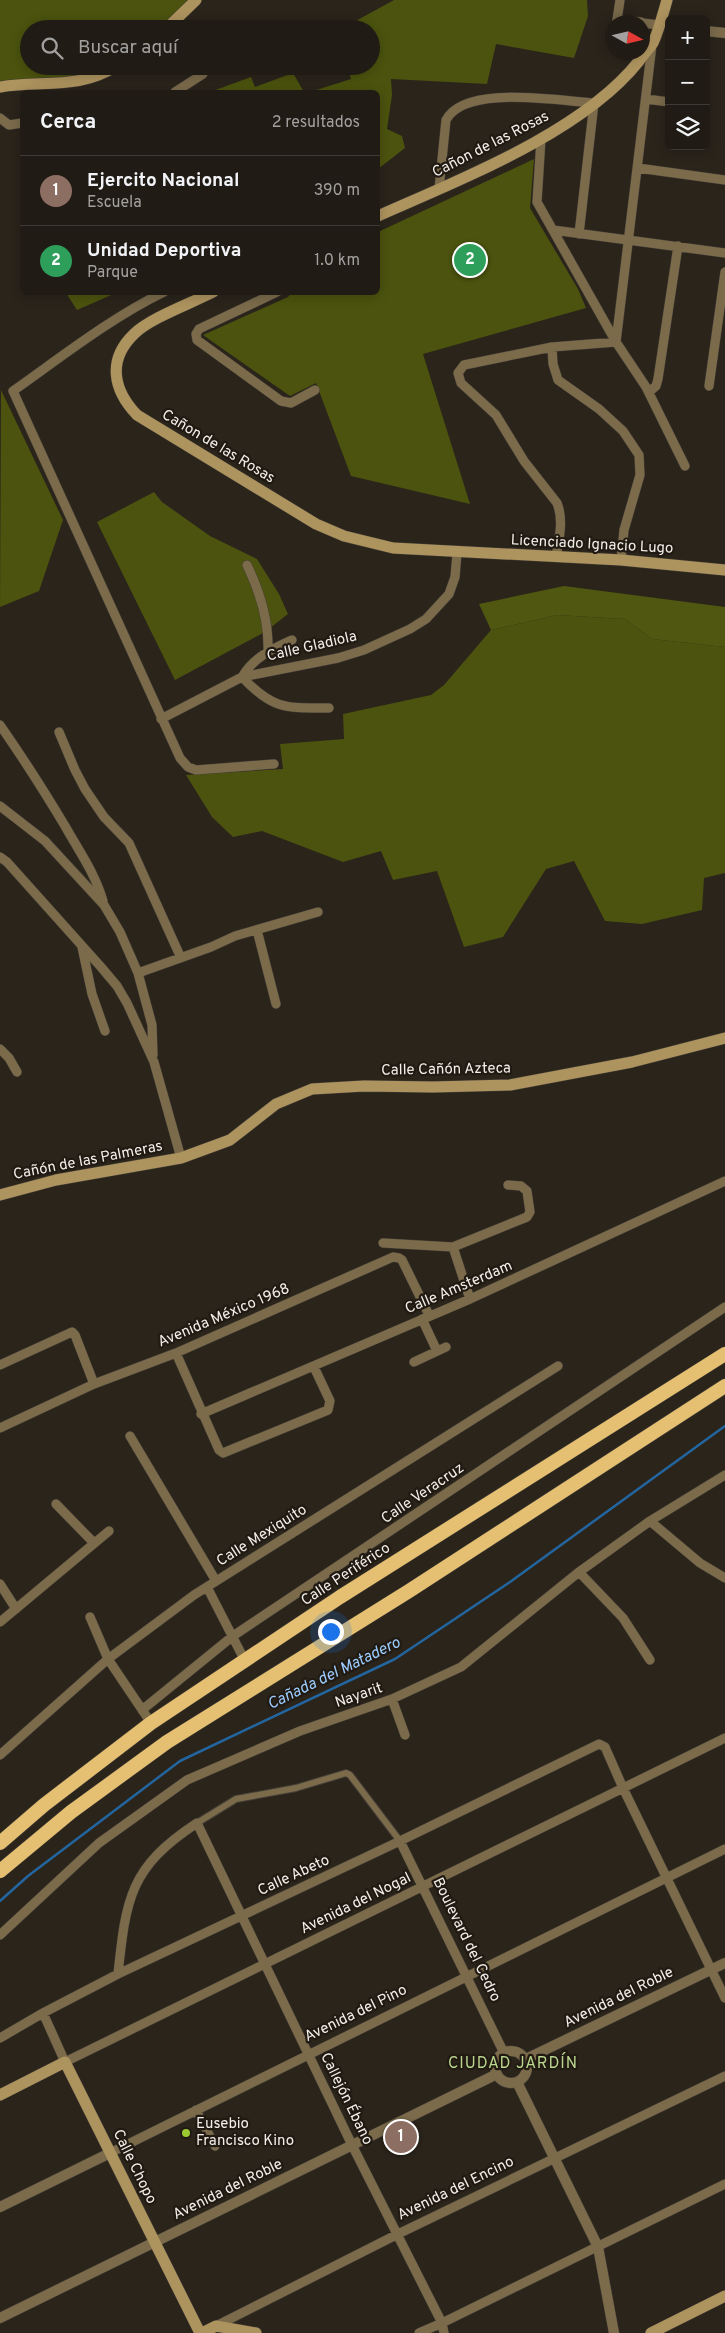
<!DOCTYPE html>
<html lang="es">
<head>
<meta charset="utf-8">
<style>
	:root { --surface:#201b14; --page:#2d2822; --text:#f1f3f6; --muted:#a2a1a0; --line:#3d3934; --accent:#7c3aed }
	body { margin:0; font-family:Overpass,sans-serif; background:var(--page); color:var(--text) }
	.controls { position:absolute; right:15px; top:15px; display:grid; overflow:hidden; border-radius:8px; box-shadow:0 2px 12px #0003 }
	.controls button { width:45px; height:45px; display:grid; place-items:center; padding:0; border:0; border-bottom:1px solid var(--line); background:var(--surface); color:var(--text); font:25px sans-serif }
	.compass { position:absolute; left:605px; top:15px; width:45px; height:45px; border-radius:50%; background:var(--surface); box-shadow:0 2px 12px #0003; rotate:98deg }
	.you { position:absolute; left:330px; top:1631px; width:18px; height:18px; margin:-12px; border:4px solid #fff; border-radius:50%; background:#1a73e8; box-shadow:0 0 0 8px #1a73e833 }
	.badge { display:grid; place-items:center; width:32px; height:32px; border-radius:50%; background:var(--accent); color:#fff; font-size:16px; font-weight:700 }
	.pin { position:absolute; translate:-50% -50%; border:2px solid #fff; box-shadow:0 1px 5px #0006 }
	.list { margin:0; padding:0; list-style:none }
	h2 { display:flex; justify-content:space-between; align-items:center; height:65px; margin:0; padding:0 20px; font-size:21px }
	h2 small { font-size:16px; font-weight:400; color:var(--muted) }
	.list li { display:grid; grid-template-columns:32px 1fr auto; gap:15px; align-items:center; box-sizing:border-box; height:70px; padding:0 20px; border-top:1px solid var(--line) }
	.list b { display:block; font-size:19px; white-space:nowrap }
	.list p { margin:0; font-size:16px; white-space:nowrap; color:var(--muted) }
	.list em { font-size:16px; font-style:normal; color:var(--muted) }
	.icon { flex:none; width:28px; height:28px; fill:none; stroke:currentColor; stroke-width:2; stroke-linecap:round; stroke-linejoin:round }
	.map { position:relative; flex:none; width:725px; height:2333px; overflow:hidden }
	.search { position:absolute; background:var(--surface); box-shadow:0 2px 12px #0003; left:20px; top:20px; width:360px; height:55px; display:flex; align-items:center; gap:12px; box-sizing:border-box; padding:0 18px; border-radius:28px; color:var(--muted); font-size:19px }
	.panel { position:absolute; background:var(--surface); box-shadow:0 2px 12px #0003; left:20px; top:90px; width:360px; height:205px; border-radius:8px }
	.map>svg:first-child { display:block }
</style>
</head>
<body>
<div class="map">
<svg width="725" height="2333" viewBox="0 0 725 2333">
	<rect width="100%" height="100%" fill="#2a241b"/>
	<path fill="#4b530e" d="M0,0H196L166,29H29V66H116L106,73L0,87Z
		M394,0H587L588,16L574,58L496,44L487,84L391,79L392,95L387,129L402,136L405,148L378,169V92H310L351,79L347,66H371V29H341Z
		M293,73L304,92H210L251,77L255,87Z
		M534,159L530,208L578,289L586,308L423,354L470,504L351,476L316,383L290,396L203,335L288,297L291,293L378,292V232Z
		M66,293H116L77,310Z
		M1,390L63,520L39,591L0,607Z
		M154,492L162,502L210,536L257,559L279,594L288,614L265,632L175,680L97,522Z
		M557,615L625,619L652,639L725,647V873L704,878L702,910L642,924L605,921L574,861L546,869L503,937L464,947L437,871L393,880L381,851L343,862L262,831L233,837L212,817L186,775L283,769L280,744L344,739L343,714L431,695L444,685L491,630Z"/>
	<path fill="#4f5710" d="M564,586L725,607V647L652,639L625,619L557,615L491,630L479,604Z"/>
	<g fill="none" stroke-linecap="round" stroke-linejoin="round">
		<path stroke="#23659f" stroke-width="2.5" d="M0,1901L28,1876L180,1761L395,1659L510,1582L725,1426"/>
		<g stroke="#464038" stroke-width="8">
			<path id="pedestrian" d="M197,1823L236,1799L296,1788L346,1773L350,1775L400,1841"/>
		</g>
		<g stroke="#464038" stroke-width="10">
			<path id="minor" d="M620,0L617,20L641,22
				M642,23L660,25
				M175,92L203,74V66
				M646,99L669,102
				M0,118L9,125L22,123
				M541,139L537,202L616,342L646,387L685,466
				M638,168L725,180
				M439,189L446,120C465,84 558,101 594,103L579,234
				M553,230L725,253
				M164,292C112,317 60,358 13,391L180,758L188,767L196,770L274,764
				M277,292L199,329L196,334L197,340L281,401L291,403L315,390
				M552,347L553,364L558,380L599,409L623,431L639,455L640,475L624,530L621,560
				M709,386L725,272
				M649,392L656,386L658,379L678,246
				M556,557C559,539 564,520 557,503L524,461L496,415L461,383L458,373L464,365L552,347L616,342L652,45
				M247,565C260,592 269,620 268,651
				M292,640C272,649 254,657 242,677C273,710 286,708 329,708
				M161,719L242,677L338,658L364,650L410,629L426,619L449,594L455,577L457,553
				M0,725C23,758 44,791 65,826C79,851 95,873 103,901
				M59,732L75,770L85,789L104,817L129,843L181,958
				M0,806L45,841L104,905L120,932L138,973L152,1025L153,1055
				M0,857L7,862L101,967L117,986L127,1003L154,1062L181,1158
				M257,930L276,1004
				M82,947L92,994L105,1031
				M138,973L211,947L235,936L318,912
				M0,1049L9,1058L17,1072
				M383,1243L453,1247L527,1217L530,1212L527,1191L521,1186L508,1185
				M453,1247L470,1299
				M422,1319L437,1351
				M176,1353L219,1450L223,1453L328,1410L330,1401L314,1367
				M414,1362L446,1347
				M0,1365L72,1332L75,1335L94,1384
				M201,1414L470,1299L725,1181
				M0,1428L94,1384L176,1353L393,1257L399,1258L402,1260L429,1315
				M130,1436L216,1581
				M56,1504L94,1543
				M650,1521L700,1563L725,1578
				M579,1572L623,1618L650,1660
				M0,1584L16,1609
				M207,1587L245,1661
				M90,1617L108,1659L151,1723
				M0,1622L109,1531
				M392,1699L405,1735
				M142,1710L233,1636L725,1307
				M0,1755L108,1659L194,1595L558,1366
				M400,1841L504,2053
				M0,1935L99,1843L187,1780L300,1731L392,1699L461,1667L579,1572L650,1521L725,1475
				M118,1974C126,1898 130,1867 197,1823L352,2145L442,2323L444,2333
				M43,2013L65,2062L725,1738
				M0,2038L43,2013L118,1974L400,1841L599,1744L605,1747L623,1788L725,1998
				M196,2110L215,2146
				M110,2153L725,1849
				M216,2326L398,2234L725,2076
				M419,2333L442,2323L725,2184"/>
		</g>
		<g stroke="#464038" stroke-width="11">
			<path id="tertiary" d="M706,31L725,33
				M495 2067a16 16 0 1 1 32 0a16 16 0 1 1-32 0Z
				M526,2059L725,1963
				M517,2082L598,2247L614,2333
				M0,2207L110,2153
				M0,2318L497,2074"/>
		</g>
		<g stroke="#464038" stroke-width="12">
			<path id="secondary" d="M166,29L196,0
				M0,87C40,80 80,90 116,66
				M378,216C459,180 583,132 639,61C643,55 649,49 653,43C659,30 663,14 667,0
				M213,292C192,303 150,318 134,334C107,360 113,390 137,415L316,524L344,536L393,548L621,560L725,570
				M0,1195L56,1180L181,1158L230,1140L276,1104L312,1089L364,1086L433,1087L510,1085L632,1062L725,1038
				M0,2095L65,2062L200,2333
				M202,2333L216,2326L256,2333
				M651,2333L725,2296"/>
		</g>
		<g stroke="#464038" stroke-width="15">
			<path id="trunk" d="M0,1843L44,1805L151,1723L340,1597L725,1354
				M0,1871L71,1812L167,1742L409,1591L725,1386"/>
		</g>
		<use href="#pedestrian" stroke="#7b6b4b" stroke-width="6"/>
		<use href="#minor" stroke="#7b6b4b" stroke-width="9"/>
		<use href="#tertiary" stroke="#7b6b4b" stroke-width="10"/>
		<use href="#secondary" stroke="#ad935e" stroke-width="11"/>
		<use href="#trunk" stroke="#e5c072" stroke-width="14"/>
	</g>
	<circle fill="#9dca31" stroke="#201a12" stroke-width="2" cx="186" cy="2133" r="5"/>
	<g text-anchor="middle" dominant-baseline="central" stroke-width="4.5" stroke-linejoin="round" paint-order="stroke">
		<g font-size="15" fill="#f2eee8" stroke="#201a12">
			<text transform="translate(491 145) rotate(-27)">Cañon de las Rosas</text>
			<text transform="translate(218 447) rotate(31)">Cañon de las Rosas</text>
			<text transform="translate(592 545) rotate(3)">Licenciado Ignacio Lugo</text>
			<text transform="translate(312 647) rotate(-13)">Calle Gladiola</text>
			<text transform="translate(446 1070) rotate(-1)">Calle Cañón Azteca</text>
			<text transform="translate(88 1161) rotate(-11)">Cañón de las Palmeras</text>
			<text transform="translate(459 1288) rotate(-23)">Calle Amsterdam</text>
			<text transform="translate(224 1316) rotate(-23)">Avenida México 1968</text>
			<text transform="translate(423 1494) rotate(-34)">Calle Veracruz</text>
			<text transform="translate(262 1536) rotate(-32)">Calle Mexiquito</text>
			<text transform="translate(346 1575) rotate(-33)">Calle Periférico</text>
			<text transform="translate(359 1696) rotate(-19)">Nayarit</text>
			<text transform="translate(294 1876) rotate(-25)">Calle Abeto</text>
			<text transform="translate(356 1904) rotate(-26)">Avenida del Nogal</text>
			<text transform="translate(466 1940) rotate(64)">Boulevard del Cedro</text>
			<text transform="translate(619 1998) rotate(-26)">Avenida del Roble</text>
			<text transform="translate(356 2014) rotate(-26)">Avenida del Pino</text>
			<text transform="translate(346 2099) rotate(64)">Callejón Ébano</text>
			<text transform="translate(134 2167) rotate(64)">Calle Chopo</text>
			<text transform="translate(456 2189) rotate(-26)">Avenida del Encino</text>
			<text transform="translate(228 2190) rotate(-26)">Avenida del Roble</text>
		</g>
		<g font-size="15" fill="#f2eee8" stroke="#201a12" text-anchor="start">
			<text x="196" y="2124">Eusebio<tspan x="196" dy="17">Francisco Kino</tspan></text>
		</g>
		<g font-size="16" font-style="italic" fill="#9cccfe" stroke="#201a12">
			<text transform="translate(334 1674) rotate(-26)">Cañada del Matadero</text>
		</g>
		<g font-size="16" letter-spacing="1" fill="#bad58d" stroke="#201a12">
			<text x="513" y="2064">CIUDAD JARDÍN</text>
		</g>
	</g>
</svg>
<div class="controls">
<button>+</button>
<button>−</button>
<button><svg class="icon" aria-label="layers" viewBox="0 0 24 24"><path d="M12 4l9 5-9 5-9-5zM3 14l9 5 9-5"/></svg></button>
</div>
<svg class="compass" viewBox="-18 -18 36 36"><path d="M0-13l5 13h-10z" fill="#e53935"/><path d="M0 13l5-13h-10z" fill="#a2a1a0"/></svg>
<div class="you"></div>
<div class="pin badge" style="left:401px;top:2137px;background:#8d6e63">1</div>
<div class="pin badge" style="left:470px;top:260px;background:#2e9e5b">2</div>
<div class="search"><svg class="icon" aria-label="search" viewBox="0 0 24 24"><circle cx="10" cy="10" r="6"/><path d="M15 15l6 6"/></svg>Buscar aquí</div>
<section class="panel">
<h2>Cerca<small>2 resultados</small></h2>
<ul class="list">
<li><span class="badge" style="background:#8d6e63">1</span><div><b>Ejercito Nacional</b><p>Escuela</p></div><em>390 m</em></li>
<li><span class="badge" style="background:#2e9e5b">2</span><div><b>Unidad Deportiva</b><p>Parque</p></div><em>1.0 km</em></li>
</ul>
</section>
</div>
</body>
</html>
